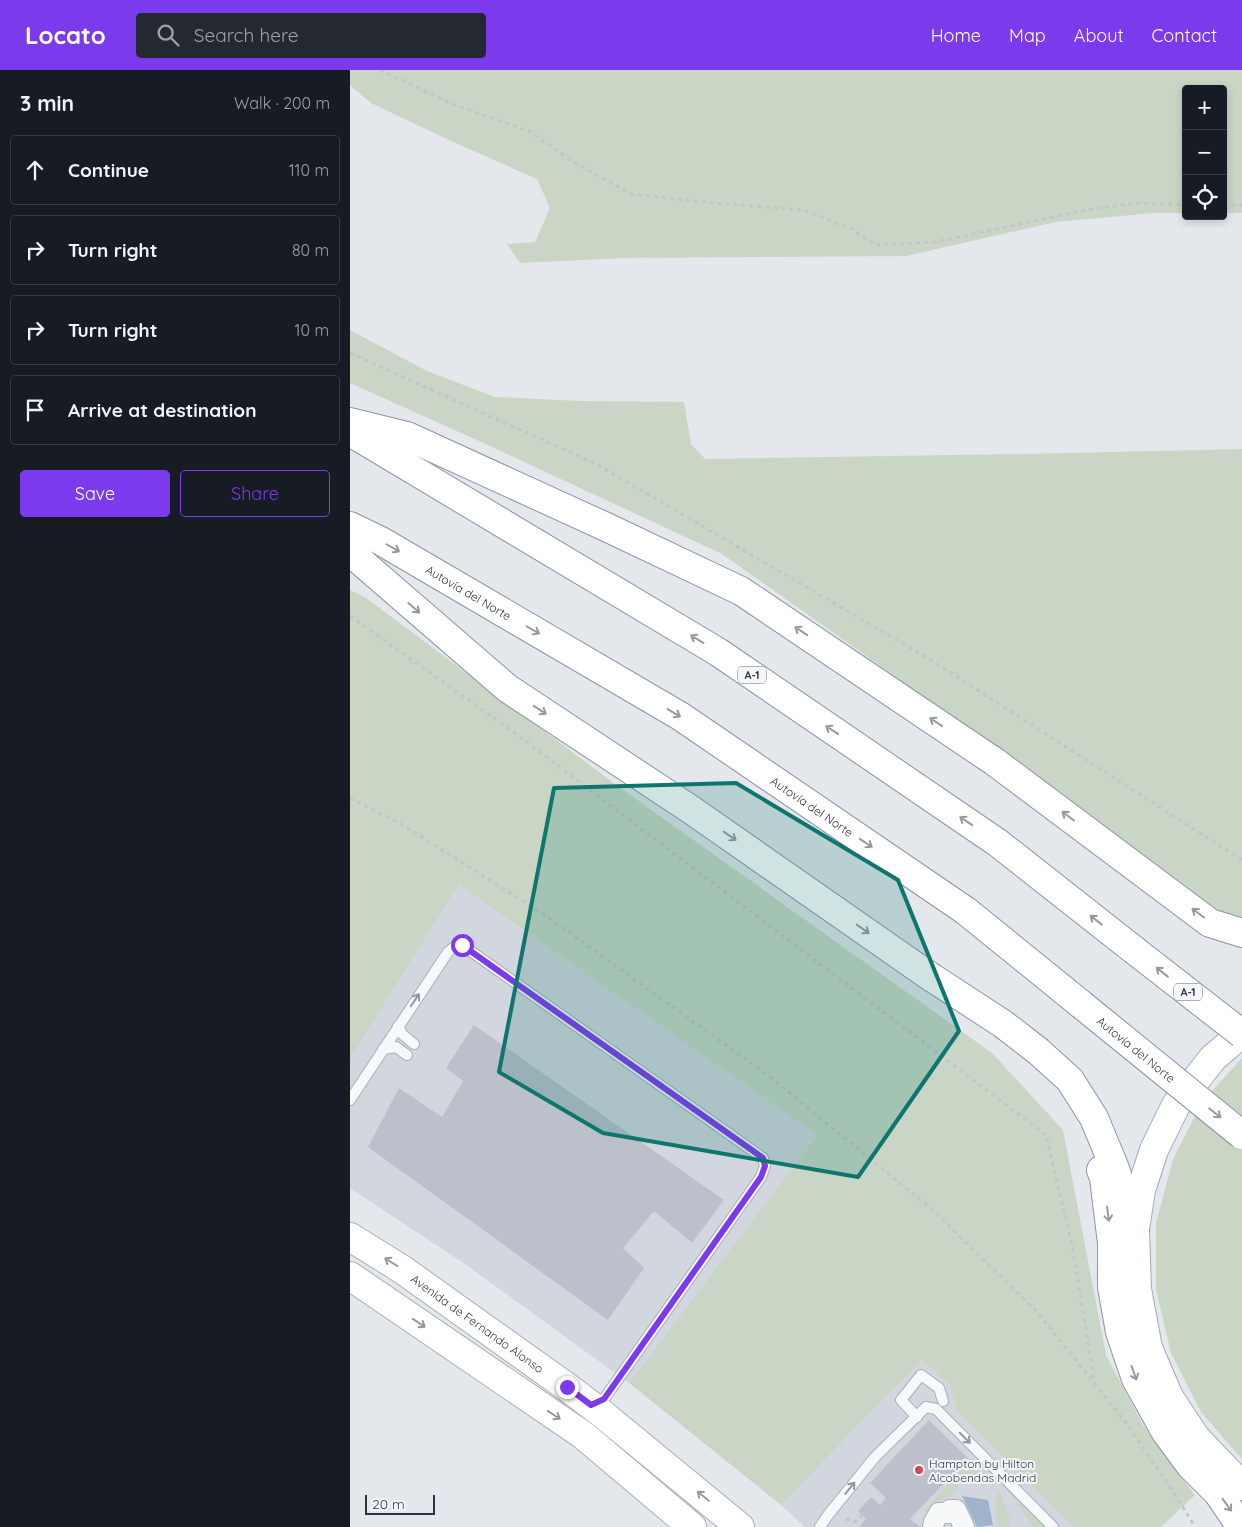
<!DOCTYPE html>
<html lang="en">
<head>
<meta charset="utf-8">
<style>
	:root { --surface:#171b24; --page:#242831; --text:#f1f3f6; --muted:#9ea1a6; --line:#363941; --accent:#7c3aed }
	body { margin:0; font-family:Quicksand,sans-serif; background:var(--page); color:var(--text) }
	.controls { position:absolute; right:15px; top:15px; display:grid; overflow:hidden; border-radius:5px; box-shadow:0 2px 8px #0003 }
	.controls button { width:45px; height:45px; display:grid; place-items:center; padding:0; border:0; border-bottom:1px solid var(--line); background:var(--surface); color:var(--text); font:25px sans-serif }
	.scale { position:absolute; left:15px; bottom:12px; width:70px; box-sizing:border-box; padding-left:5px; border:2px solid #2b3445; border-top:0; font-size:14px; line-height:18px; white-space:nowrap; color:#2b3445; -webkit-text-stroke:4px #f4f6f9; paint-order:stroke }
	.stop { position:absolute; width:15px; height:15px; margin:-11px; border:4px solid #7c3aed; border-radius:50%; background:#fff }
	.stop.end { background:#7c3aed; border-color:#fff; box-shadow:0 1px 5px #0008 }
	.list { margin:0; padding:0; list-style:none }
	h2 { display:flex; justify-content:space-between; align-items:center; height:65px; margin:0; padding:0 20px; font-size:21px }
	h2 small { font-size:16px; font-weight:400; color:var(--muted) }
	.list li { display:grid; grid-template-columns:32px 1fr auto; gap:15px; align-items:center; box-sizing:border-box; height:70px; margin:0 10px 10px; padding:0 10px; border:1px solid var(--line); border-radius:5px }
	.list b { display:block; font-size:19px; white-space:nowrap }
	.list em { font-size:16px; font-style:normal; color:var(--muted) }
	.actions { display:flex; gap:10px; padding:15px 20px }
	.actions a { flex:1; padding:11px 0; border:1px solid var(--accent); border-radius:5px; text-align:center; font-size:18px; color:var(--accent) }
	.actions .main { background:var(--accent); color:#fff }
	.icon { flex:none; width:28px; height:28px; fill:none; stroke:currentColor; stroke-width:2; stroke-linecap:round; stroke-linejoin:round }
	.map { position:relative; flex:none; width:892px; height:1457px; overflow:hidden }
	header { display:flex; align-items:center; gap:30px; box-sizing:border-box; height:70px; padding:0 25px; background:var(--accent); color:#fff }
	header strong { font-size:24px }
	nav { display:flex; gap:28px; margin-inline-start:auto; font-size:18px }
	.search { width:350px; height:45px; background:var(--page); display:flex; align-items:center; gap:12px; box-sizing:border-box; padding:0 18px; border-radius:5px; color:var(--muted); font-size:19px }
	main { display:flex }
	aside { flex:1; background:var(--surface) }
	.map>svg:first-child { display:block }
</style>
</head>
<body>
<header>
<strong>Locato</strong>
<div class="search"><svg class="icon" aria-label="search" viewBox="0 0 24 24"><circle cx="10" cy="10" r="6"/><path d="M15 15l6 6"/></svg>Search here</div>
<nav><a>Home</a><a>Map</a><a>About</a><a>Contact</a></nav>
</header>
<main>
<aside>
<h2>3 min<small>Walk · 200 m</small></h2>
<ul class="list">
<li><svg class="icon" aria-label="ahead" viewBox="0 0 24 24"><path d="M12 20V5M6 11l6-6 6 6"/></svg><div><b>Continue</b></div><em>110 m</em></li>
<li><svg class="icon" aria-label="right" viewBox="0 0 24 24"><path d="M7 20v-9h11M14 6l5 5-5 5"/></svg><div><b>Turn right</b></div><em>80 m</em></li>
<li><svg class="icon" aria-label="right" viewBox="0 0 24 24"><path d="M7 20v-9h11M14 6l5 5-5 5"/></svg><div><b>Turn right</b></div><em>10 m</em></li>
<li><svg class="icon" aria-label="arrive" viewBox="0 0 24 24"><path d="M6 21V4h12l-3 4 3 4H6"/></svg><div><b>Arrive at destination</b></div></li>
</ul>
<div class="actions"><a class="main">Save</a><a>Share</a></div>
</aside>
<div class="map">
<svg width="892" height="1457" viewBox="0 0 892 1457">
	<rect width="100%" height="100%" fill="#e4e7ec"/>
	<path fill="#d2d6de" d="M109,815L467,1065L279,1313L115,1194L0,1118V989Z
		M572,1290L599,1315L607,1341L724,1457H455L431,1435Z"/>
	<path fill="#c9d6c5" d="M0,0H892V143H873V19H836V143H804L706,152L556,186L273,188L170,193L157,174L185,172L200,138L187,109L101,71L21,33L0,15Z
		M0,260L77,301L145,327L229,331L334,332L341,374L355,389L676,384L892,379V851L881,848L809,804L686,706L372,484L140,376L0,313Z
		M0,520L16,528L265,714L642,983L713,1060L756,1285L793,1355L845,1425L811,1457H724L607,1341L599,1315L572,1290L431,1435L279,1313L467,1065L109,815L0,989Z
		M892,988V1389L851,1342L821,1283L806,1219V1153L823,1089L853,1031Z
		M619,1392L638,1412L632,1417L628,1406L613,1404L606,1412L608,1419L597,1428L585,1432L577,1442L573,1441Z
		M647,1406L697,1457H684Z
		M649,1420L661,1452L658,1457H649C646,1445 643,1431 649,1420Z"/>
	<path fill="#9fb4cc" d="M612,1426L638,1430L643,1455L627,1457Z"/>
	<path fill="#bbc0ca" d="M124,955L374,1130L342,1173L304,1141L273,1178L294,1198L258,1250L18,1077L49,1018L92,1047L113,1011L96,998Z
		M579,1350L618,1388L560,1449L571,1457H509L516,1449L508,1441L521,1427L530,1435L536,1428L520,1413Z"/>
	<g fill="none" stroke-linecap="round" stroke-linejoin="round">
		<g stroke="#a9aeb7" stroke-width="12">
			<path id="lane" d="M48,956L52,964L64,974
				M33,979L46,977L57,985
				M0,1030L98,882L104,877L112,875L413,1088L415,1096L411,1107L254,1329L243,1334
				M567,1347L551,1330L571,1305L589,1318L593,1331
				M470,1457L478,1445L525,1387L576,1337L586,1339L703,1457"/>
		</g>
		<g stroke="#a9aeb7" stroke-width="22">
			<path id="street" d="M583,1457L584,1452L589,1443H598L600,1440H606L614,1457"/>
		</g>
		<g stroke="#a9aeb7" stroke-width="30">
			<g id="secondary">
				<path id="s1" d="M0,1167L53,1200L217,1317L250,1342L390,1457"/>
				<path d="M0,1206L233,1365L342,1457"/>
			</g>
		</g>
		<g stroke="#a3abb8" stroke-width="30">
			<path id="primary" d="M892,963L863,988L826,1035L804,1080L791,1120L785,1159L787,1219L798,1278L819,1327L846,1368L892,1416"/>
		</g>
		<g stroke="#8b94a3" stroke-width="30">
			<g id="highway">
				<path d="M0,352L57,366L254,456L391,521L645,692L860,853L892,863"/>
				<path d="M0,362L368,582L648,773L784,880"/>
				<path id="s2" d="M0,456L31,471L330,646L616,841L732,935"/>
				<path d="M0,484L8,489L157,618L340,739L578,905L653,954L688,981L720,1010L744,1048L764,1096L785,1159"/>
				<path d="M751,1100L754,1108L762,1173V1217L770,1262L786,1309L815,1361L840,1395L868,1423L891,1457"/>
			</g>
		</g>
		<path stroke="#c2c5cb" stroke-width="3" stroke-dasharray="4 4" stroke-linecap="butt" d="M30,0L100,33L179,61L222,91L281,124L364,133L454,140L500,158L525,175L585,172L736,140L788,133L836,135
			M873,136L892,135
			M0,283L246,394L576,587L892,790
			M0,546L158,658L696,1065L722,1175L745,1315
			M0,728L51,754L189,841L415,1003L584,1141L688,1243L777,1354L826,1426L845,1457
			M496,1449L505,1452L512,1445"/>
		<use href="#lane" stroke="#f7f8fa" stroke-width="10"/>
		<use href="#street" stroke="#f7f8fa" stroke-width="20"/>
		<use href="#secondary" stroke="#fff" stroke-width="28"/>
		<use href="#primary" stroke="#fff" stroke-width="28"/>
		<use href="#highway" stroke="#fff" stroke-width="28"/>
		<g stroke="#8b94a3" stroke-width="30" stroke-linecap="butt">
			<g id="highway-bridge">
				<path d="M784,880L892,964"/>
				<path id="s3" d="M732,935L892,1065"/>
			</g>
		</g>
		<use href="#highway-bridge" stroke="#fff" stroke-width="28"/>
	</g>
	<defs><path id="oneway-shaft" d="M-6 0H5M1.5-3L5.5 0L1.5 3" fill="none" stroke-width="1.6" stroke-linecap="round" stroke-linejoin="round" transform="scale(1.25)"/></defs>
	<g stroke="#959aa2">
		<use href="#oneway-shaft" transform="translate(43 478) rotate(30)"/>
		<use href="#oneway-shaft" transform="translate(64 538) rotate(41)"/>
		<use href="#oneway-shaft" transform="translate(183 560) rotate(30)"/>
		<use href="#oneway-shaft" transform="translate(451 561) rotate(-146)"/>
		<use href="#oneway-shaft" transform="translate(347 569) rotate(-149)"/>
		<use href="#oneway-shaft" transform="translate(190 640) rotate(33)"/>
		<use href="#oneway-shaft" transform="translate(324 643) rotate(31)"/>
		<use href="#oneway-shaft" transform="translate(586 652) rotate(-146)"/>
		<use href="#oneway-shaft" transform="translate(482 660) rotate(-146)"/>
		<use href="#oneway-shaft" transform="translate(718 746) rotate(-143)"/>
		<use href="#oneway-shaft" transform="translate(616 751) rotate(-146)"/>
		<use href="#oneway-shaft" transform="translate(380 766) rotate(35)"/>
		<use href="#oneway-shaft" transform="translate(516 773) rotate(34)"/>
		<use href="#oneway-shaft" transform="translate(848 843) rotate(-143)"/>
		<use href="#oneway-shaft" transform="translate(746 850) rotate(-142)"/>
		<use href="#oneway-shaft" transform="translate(513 859) rotate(35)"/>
		<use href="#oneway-shaft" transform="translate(812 902) rotate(-142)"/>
		<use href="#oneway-shaft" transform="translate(865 1043) rotate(39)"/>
		<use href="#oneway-shaft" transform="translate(758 1144) rotate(83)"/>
		<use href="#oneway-shaft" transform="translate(41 1192) rotate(-148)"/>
		<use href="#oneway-shaft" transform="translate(69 1253) rotate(34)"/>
		<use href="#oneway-shaft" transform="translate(784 1303) rotate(70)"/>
		<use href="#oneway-shaft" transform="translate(204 1345) rotate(34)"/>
		<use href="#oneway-shaft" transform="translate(353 1426) rotate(-141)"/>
		<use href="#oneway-shaft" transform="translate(877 1435) rotate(55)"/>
	</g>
	<g stroke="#9196a0">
		<use href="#oneway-shaft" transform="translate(65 930) rotate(-56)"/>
		<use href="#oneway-shaft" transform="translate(615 1368) rotate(45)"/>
		<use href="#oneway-shaft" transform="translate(500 1418) rotate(-51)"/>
	</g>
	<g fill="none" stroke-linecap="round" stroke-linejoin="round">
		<path stroke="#7c3aed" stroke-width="6" d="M112,875L413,1088L415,1096L411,1107L254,1329L241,1335L217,1317"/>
	</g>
	<path fill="#0f766e" fill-opacity="0.2" stroke="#0f766e" stroke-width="4" stroke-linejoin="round" d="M386,713L548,810L609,961L508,1107L253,1063L149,1002L204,718Z"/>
	<circle fill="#d1495b" stroke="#f4f6f9" stroke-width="2" cx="569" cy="1400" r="5"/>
	<g text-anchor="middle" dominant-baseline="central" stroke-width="4" stroke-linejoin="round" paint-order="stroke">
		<g fill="#f4f6f9" stroke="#676e7b" stroke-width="1">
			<rect x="388" y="596.5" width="28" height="17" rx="4"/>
			<rect x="824" y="913.5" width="28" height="17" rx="4"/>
		</g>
		<g font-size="11" font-weight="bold" fill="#2b3445">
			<text x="402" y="605">A-1</text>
			<text x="838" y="922">A-1</text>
		</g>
		<g font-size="12" fill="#2b3445" stroke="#f4f6f9">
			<text stroke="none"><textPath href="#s2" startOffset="136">Autovía del Norte</textPath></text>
			<text stroke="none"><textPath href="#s2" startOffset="541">Autovía del Norte</textPath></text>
			<text stroke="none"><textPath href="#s3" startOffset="70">Autovía del Norte</textPath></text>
			<text stroke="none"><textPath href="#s1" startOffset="154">Avenida de Fernando Alonso</textPath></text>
		</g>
		<g font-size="12" fill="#2b3445" stroke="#f4f6f9" text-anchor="start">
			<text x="579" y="1393">Hampton by Hilton<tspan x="579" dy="14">Alcobendas Madrid</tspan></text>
		</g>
	</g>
</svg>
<div class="controls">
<button>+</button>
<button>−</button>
<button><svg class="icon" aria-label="locate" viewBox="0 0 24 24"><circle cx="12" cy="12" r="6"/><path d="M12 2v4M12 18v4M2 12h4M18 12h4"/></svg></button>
</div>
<div class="scale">20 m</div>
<div class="stop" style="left:112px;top:875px"></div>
<div class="stop end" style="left:217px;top:1317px"></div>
</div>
</main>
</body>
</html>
